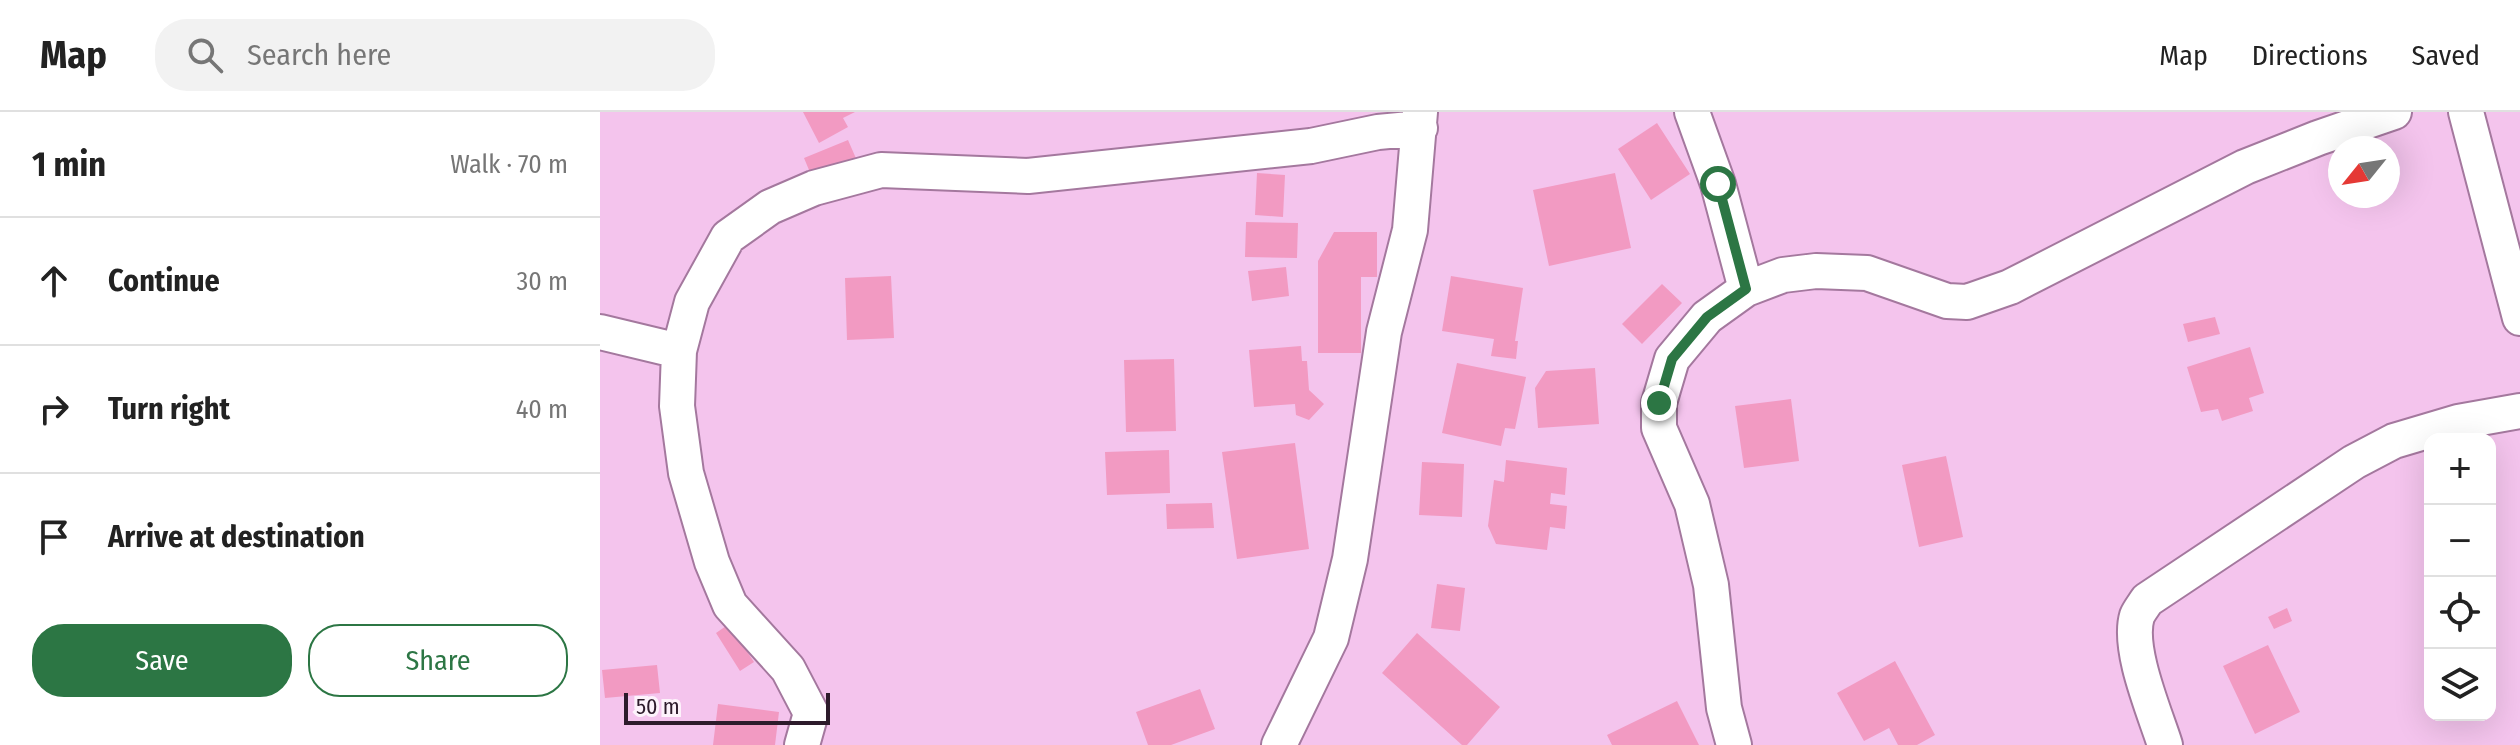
<!DOCTYPE html>
<html lang="en">
<head>
<meta charset="utf-8">
<style>
	:root { --surface:#fff; --page:#f2f2f2; --text:#222; --muted:#767676; --line:#e0e0e0; --accent:#2c7644 }
	body { margin:0; font-family:"Fira Sans Condensed",sans-serif; background:var(--page); color:var(--text) }
	.controls { position:absolute; right:24px; bottom:24px; display:grid; overflow:hidden; border-radius:16px; box-shadow:0 8px 32px #0002 }
	.controls button { width:72px; height:72px; display:grid; place-items:center; padding:0; border:0; border-bottom:2px solid var(--line); background:var(--surface); color:var(--text); font:40px sans-serif }
	.compass { position:absolute; left:1728px; top:24px; width:72px; height:72px; border-radius:50%; background:var(--surface); box-shadow:0 8px 32px #0002; rotate:240deg }
	.scale { position:absolute; left:24px; bottom:20px; width:206px; box-sizing:border-box; padding-left:8px; border:4px solid #2d1b2b; border-top:0; font-size:22px; line-height:28px; white-space:nowrap; color:#2d1b2b; -webkit-text-stroke:6px #fdf3fb; paint-order:stroke }
	.stop { position:absolute; width:24px; height:24px; margin:-18px; border:6px solid #2c7644; border-radius:50%; background:#fff }
	.stop.end { background:#2c7644; border-color:#fff; box-shadow:0 2px 8px #0008 }
	.list { margin:0; padding:0; list-style:none }
	h2 { display:flex; justify-content:space-between; align-items:center; height:104px; margin:0; padding:0 32px; font-size:34px }
	h2 small { font-size:26px; font-weight:400; color:var(--muted) }
	.list li { display:grid; grid-template-columns:52px 1fr auto; gap:24px; align-items:center; box-sizing:border-box; height:128px; padding:0 32px; border-top:2px solid var(--line) }
	.list b { display:block; font-size:30px; white-space:nowrap }
	.list em { font-size:26px; font-style:normal; color:var(--muted) }
	.actions { display:flex; gap:16px; padding:24px 32px }
	.actions a { flex:1; padding:18px 0; border:2px solid var(--accent); border-radius:32px; text-align:center; font-size:28px; color:var(--accent) }
	.actions .main { background:var(--accent); color:#fff }
	.icon { flex:none; width:44px; height:44px; fill:none; stroke:currentColor; stroke-width:2; stroke-linecap:round; stroke-linejoin:round }
	.map { position:relative; flex:none; width:1920px; height:633px; overflow:hidden }
	header { display:flex; align-items:center; gap:48px; box-sizing:border-box; height:112px; padding:0 40px; background:var(--surface); border-bottom:2px solid var(--line) }
	header strong { font-size:38px }
	nav { display:flex; gap:44px; margin-inline-start:auto; font-size:28px }
	.search { width:560px; height:72px; background:var(--page); display:flex; align-items:center; gap:20px; box-sizing:border-box; padding:0 28px; border-radius:32px; color:var(--muted); font-size:30px }
	main { display:flex }
	aside { flex:1; background:var(--surface) }
	.map>svg:first-child { display:block }
</style>
</head>
<body>
<header>
<strong>Map</strong>
<div class="search"><svg class="icon" aria-label="search" viewBox="0 0 24 24"><circle cx="10" cy="10" r="6"/><path d="M15 15l6 6"/></svg>Search here</div>
<nav><a>Map</a><a>Directions</a><a>Saved</a></nav>
</header>
<main>
<aside>
<h2>1 min<small>Walk · 70 m</small></h2>
<ul class="list">
<li><svg class="icon" aria-label="ahead" viewBox="0 0 24 24"><path d="M12 20V5M6 11l6-6 6 6"/></svg><div><b>Continue</b></div><em>30 m</em></li>
<li><svg class="icon" aria-label="right" viewBox="0 0 24 24"><path d="M7 20v-9h11M14 6l5 5-5 5"/></svg><div><b>Turn right</b></div><em>40 m</em></li>
<li><svg class="icon" aria-label="arrive" viewBox="0 0 24 24"><path d="M6 21V4h12l-3 4 3 4H6"/></svg><div><b>Arrive at destination</b></div></li>
</ul>
<div class="actions"><a class="main">Save</a><a>Share</a></div>
</aside>
<div class="map">
<svg width="1920" height="633" viewBox="0 0 1920 633">
	<rect width="100%" height="100%" fill="#f4c4ed"/>
	<path fill="#f29ac2" d="M203,0H255L243,6L248,15L219,31Z
		M1057,11L1090,62L1051,88L1018,37Z
		M248,28L258,51L214,70L204,46Z
		M657,61L685,63L683,105L655,103Z
		M1015,61L1031,136L949,154L933,78Z
		M646,110L698,111L697,146L645,145Z
		M734,120H777V165H761V241H718V149Z
		M686,155L689,184L652,189L648,159Z
		M291,164L294,226L247,228L245,166Z
		M851,164L923,176L915,229H918L916,247L891,244L894,227L842,219Z
		M1062,172L1082,191L1042,232L1022,212Z
		M1615,205L1620,222L1588,230L1583,212Z
		M701,234L702,249H707L709,278L724,292L709,308L696,303L695,292L654,295L649,238Z
		M1650,235L1664,281L1649,286L1653,299L1622,309L1618,297L1601,300L1587,255Z
		M574,247L576,319L526,320L524,248Z
		M857,251L926,265L915,317L905,316L901,334L842,321Z
		M995,256L999,312L938,316L935,276L946,259Z
		M1191,287L1199,349L1144,356L1135,294Z
		M695,331L709,437L637,447L622,340Z
		M569,338L570,381L507,383L505,340Z
		M1346,344L1363,425L1319,435L1302,353Z
		M906,348L967,356L965,383L951,381L950,392L967,394L965,417L950,415L947,438L896,432L888,414L894,368L904,370Z
		M822,350L864,352L862,405L819,403Z
		M612,391L614,416L567,417L566,392Z
		M837,472L865,476L860,519L831,516Z
		M1687,496L1692,509L1674,517L1668,505Z
		M129,512L154,550L140,559L116,521Z
		M817,521L900,595L867,633H862L782,561Z
		M1668,533L1700,600L1655,622L1623,554Z
		M1295,549L1335,623L1317,633H1298L1289,616L1264,629L1237,581Z
		M57,553L60,581L5,586L2,558Z
		M600,577L615,617L571,633H548L536,600Z
		M1077,589L1099,633H1012L1007,623Z
		M118,592L179,600L175,633H113Z"/>
	<g fill="none" stroke-linecap="round" stroke-linejoin="round">
		<g stroke="#a4789e" stroke-width="38">
			<path id="minor" d="M1092,0L1118,72L1146,177
				M1866,0L1920,206
				M0,220L79,239
				M202,633L211,601L188,557L130,493L112,450L86,361L77,294L79,239L92,190L128,125L170,95L214,76L281,58L428,64L711,34L778,20L820,16
				M679,633L731,526L750,447L784,220L810,118L820,0
				M1134,633L1124,596L1111,473L1092,392L1059,316V291L1072,247L1107,205L1146,177L1183,163L1216,159L1267,161L1347,189L1367,190L1410,175L1645,55L1718,26L1794,0
				M1565,633C1555,601 1527,537 1537,504C1539,499 1544,493 1547,488L1754,350L1794,329L1858,310L1920,299"/>
		</g>
		<use href="#minor" stroke="#fff" stroke-width="34"/>
	</g>
	<g fill="none" stroke-linecap="round" stroke-linejoin="round">
		<path stroke="#2c7644" stroke-width="10" d="M1059,291L1072,247L1107,205L1146,177L1118,72"/>
	</g>
</svg>
<div class="controls">
<button>+</button>
<button>−</button>
<button><svg class="icon" aria-label="locate" viewBox="0 0 24 24"><circle cx="12" cy="12" r="6"/><path d="M12 2v4M12 18v4M2 12h4M18 12h4"/></svg></button>
<button><svg class="icon" aria-label="layers" viewBox="0 0 24 24"><path d="M12 4l9 5-9 5-9-5zM3 14l9 5 9-5"/></svg></button>
</div>
<svg class="compass" viewBox="-18 -18 36 36"><path d="M0-13l5 13h-10z" fill="#e53935"/><path d="M0 13l5-13h-10z" fill="#767676"/></svg>
<div class="scale">50 m</div>
<div class="stop" style="left:1118px;top:72px"></div>
<div class="stop end" style="left:1059px;top:291px"></div>
</div>
</main>
</body>
</html>
